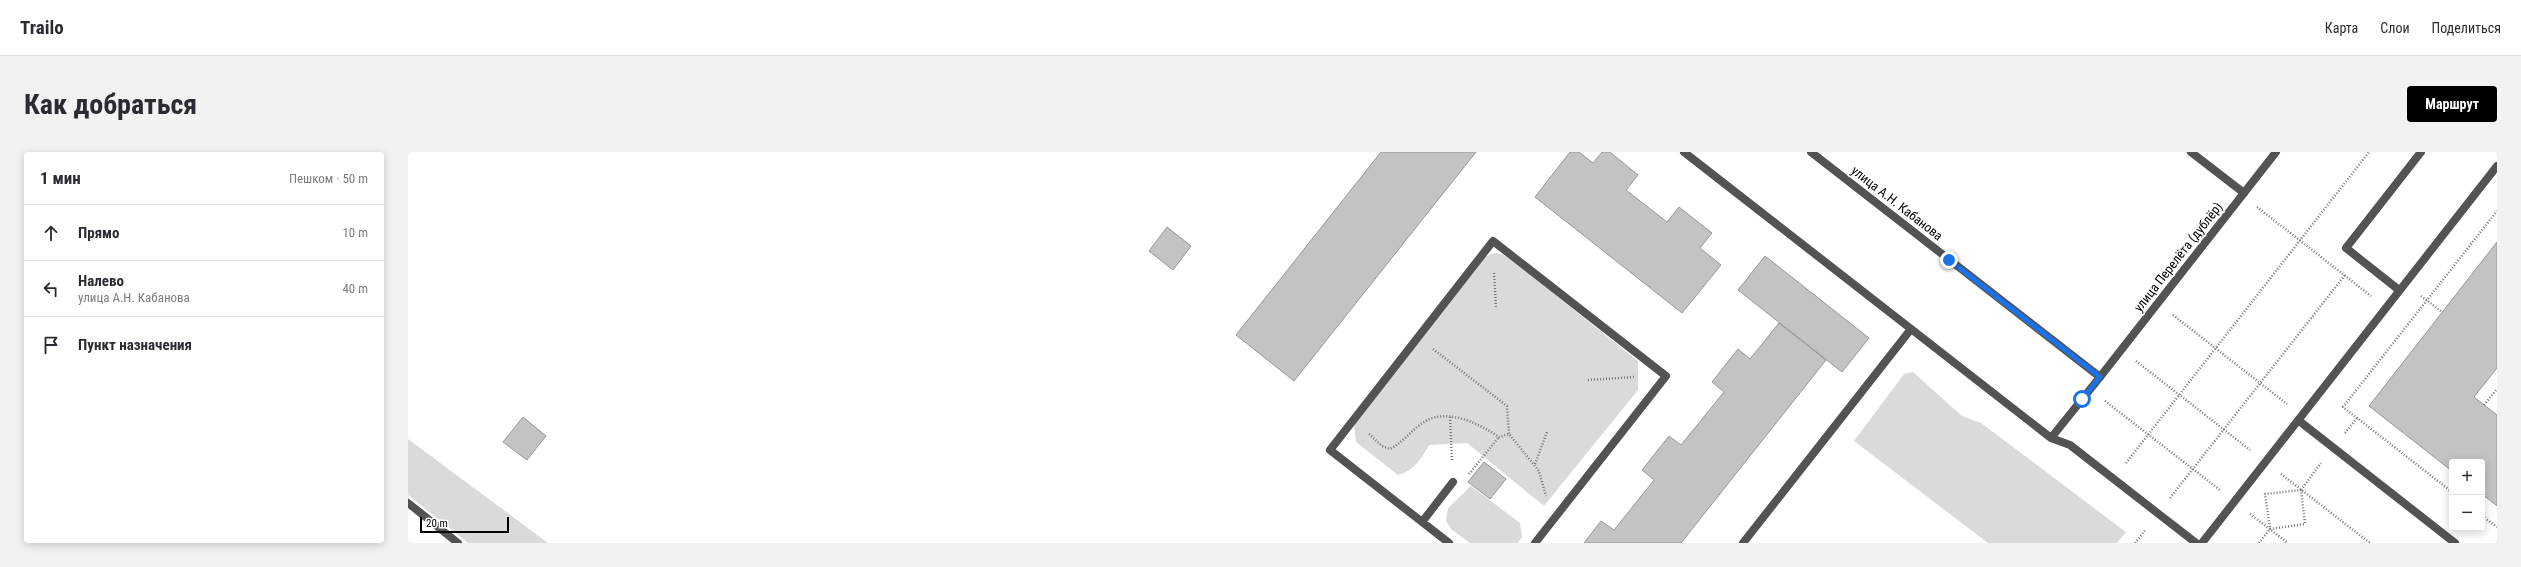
<!DOCTYPE html>
<html lang="ru">
<head>
<meta charset="utf-8">
<style>
	:root { --surface:#fff; --page:#f2f2f3; --text:#2b2b33; --muted:#7c7c81; --line:#e1e1e2; --accent:#000 }
	body { margin:0; font-family:"Roboto Condensed",sans-serif; background:var(--page); color:var(--text) }
	.controls { position:absolute; right:12px; bottom:12px; display:grid; overflow:hidden; border-radius:4px; box-shadow:0 2px 10px #0003 }
	.controls button { width:36px; height:36px; display:grid; place-items:center; padding:0; border:0; border-bottom:1px solid var(--line); background:var(--surface); color:var(--text); font:20px sans-serif }
	.scale { position:absolute; left:12px; bottom:10px; width:89px; box-sizing:border-box; padding-left:4px; border:2px solid #000; border-top:0; font-size:11px; line-height:14px; white-space:nowrap; color:#000; -webkit-text-stroke:3px #fff; paint-order:stroke }
	.stop { position:absolute; width:12px; height:12px; margin:-9px; border:3px solid #1a73e8; border-radius:50%; background:#fff }
	.stop.end { background:#1a73e8; border-color:#fff; box-shadow:0 1px 4px #0008 }
	.list { margin:0; padding:0; list-style:none }
	h2 { display:flex; justify-content:space-between; align-items:center; height:52px; margin:0; padding:0 16px; font-size:17px }
	h2 small { font-size:13px; font-weight:400; color:var(--muted) }
	.list li { display:grid; grid-template-columns:26px 1fr auto; gap:12px; align-items:center; box-sizing:border-box; height:56px; padding:0 16px; border-top:1px solid var(--line) }
	.list b { display:block; font-size:15px; white-space:nowrap }
	.list p { margin:0; font-size:13px; white-space:nowrap; color:var(--muted) }
	.list em { font-size:13px; font-style:normal; color:var(--muted) }
	.icon { flex:none; width:22px; height:22px; fill:none; stroke:currentColor; stroke-width:2; stroke-linecap:round; stroke-linejoin:round }
	.map { position:relative; flex:none; width:2089px; height:391px; overflow:hidden; border-radius:4px }
	header { display:flex; align-items:center; gap:24px; box-sizing:border-box; height:56px; padding:0 20px; background:var(--surface); border-bottom:1px solid var(--line) }
	header strong { font-size:19px }
	nav { display:flex; gap:22px; margin-inline-start:auto; font-size:14px }
	.intro { display:flex; align-items:center; justify-content:space-between; box-sizing:border-box; height:96px; padding:0 24px }
	h1 { margin:0; font-size:28px }
	.button { padding:10px 18px; border-radius:4px; background:var(--accent); color:#fff; font-size:14px; font-weight:700 }
	main { display:flex; gap:24px; padding:0 24px }
	aside { flex:1; background:var(--surface); border-radius:4px; box-shadow:0 2px 10px #0003 }
	.map>svg:first-child { display:block }
</style>
</head>
<body>
<header>
<strong>Trailo</strong>
<nav><a>Карта</a><a>Слои</a><a>Поделиться</a></nav>
</header>
<div class="intro"><h1>Как добраться</h1><a class="button">Маршрут</a></div>
<main>
<aside>
<h2>1 мин<small>Пешком · 50 m</small></h2>
<ul class="list">
<li><svg class="icon" aria-label="ahead" viewBox="0 0 24 24"><path d="M12 20V5M6 11l6-6 6 6"/></svg><div><b>Прямо</b></div><em>10 m</em></li>
<li><svg class="icon" aria-label="left" viewBox="0 0 24 24"><path d="M17 20v-9H6M10 6l-5 5 5 5"/></svg><div><b>Налево</b><p>улица А.Н. Кабанова</p></div><em>40 m</em></li>
<li><svg class="icon" aria-label="arrive" viewBox="0 0 24 24"><path d="M6 21V4h12l-3 4 3 4H6"/></svg><div><b>Пункт назначения</b></div></li>
</ul>
</aside>
<div class="map">
<svg width="2089" height="391" viewBox="0 0 2089 391">
	<rect width="100%" height="100%" fill="#fff"/>
	<path fill="#dadada" d="M1086,101L1094,102L1108,112L1230,209V238L1136,354L1059,291L1021,293C1013,307 1006,319 990,323L948,290L946,272L1074,106Z
		M1505,220L1554,264L1573,271L1718,380L1709,391H1580L1446,289L1496,222Z
		M0,287L140,391H60L0,343Z
		M1063,334L1112,371L1114,385L1110,391H1062L1043,377L1038,369L1040,356Z"/>
	<path fill="#c3c3c3" stroke="#979797" d="M973,0H1068L886,229L828,183Z
		M1162,0H1171L1185,11L1194,0H1202L1230,23L1218,38L1259,70L1271,55L1304,81L1292,96L1313,113L1274,161L1127,45Z
		M759,75L783,94L765,118L741,99Z
		M2089,90V216L2066,245L2089,263V354L2074,342V310H2044V319L1961,254Z
		M1357,104L1461,186L1434,220L1330,138Z
		M1371,171L1418,208L1273,391H1176L1193,369L1206,378L1246,328L1234,318L1261,284L1273,293L1316,240L1304,230L1330,197L1342,207Z
		M115,265L138,284L119,308L95,290Z
		M1076,310L1098,327L1082,347L1060,330Z"/>
	<g fill="none" stroke-linecap="round" stroke-linejoin="round">
		<path stroke="#757575" stroke-width="2.5" stroke-dasharray="1 2" stroke-linecap="butt" d="M1849,55L1963,144
			M1086,121L1088,155
			M2013,144L2034,160
			M1765,163L1879,252
			M1025,197L1099,254L1101,282
			M1728,209L1842,298
			M1180,228L1226,225
			M1697,249L1812,338
			M2076,253L2089,237
			M1042,265L1044,310
			M1937,281L1949,266
			M961,282L974,294L982,297C994,291 1002,280 1013,272C1037,254 1070,271 1091,285L1101,282L1131,319L1138,344
			M1718,311L1961,0
			M1127,312L1139,280
			M1061,322L1091,285
			M1873,322L1962,391
			M1893,338L1913,311
			M2044,340L1935,255L2089,59
			M1762,346L1937,123
			M1842,362L1880,391
			M2074,364L2089,375
			M1727,391L1738,377
			M1851,391L1862,377L1897,372L1893,338L1857,342L1862,376"/>
		<path stroke="#535353" stroke-width="8" d="M1276,0L1643,286
			M1783,0L1836,41
			M1991,138L1938,96L2013,0
			M1692,225L1643,286L1662,293L1788,391
			M1890,268L2047,391
			M0,351L50,391
			M1014,370L1045,330
			M1041,391L922,298L1085,89L1258,224L1127,391
			M1335,391L1503,177
			M1794,391L2089,14"/>
		<path stroke="#535353" stroke-width="8" d="M1403,0L1692,225L1868,0"/>
	</g>
	<g fill="none" stroke-linecap="round" stroke-linejoin="round">
		<path stroke="#1a73e8" stroke-width="5" d="M1541,108L1692,225L1674,247"/>
	</g>
	<g text-anchor="middle" dominant-baseline="central" stroke-width="3.5" stroke-linejoin="round" paint-order="stroke">
		<g font-size="13" fill="#000" stroke="#fff">
			<text transform="translate(1489 51) rotate(38)">улица А.Н. Кабанова</text>
			<text transform="translate(1770 105) rotate(-52)">улица Перелёта (дублёр)</text>
		</g>
	</g>
</svg>
<div class="controls">
<button>+</button>
<button>−</button>
</div>
<div class="scale">20 m</div>
<div class="stop" style="left:1674px;top:247px"></div>
<div class="stop end" style="left:1541px;top:108px"></div>
</div>
</main>
</body>
</html>
